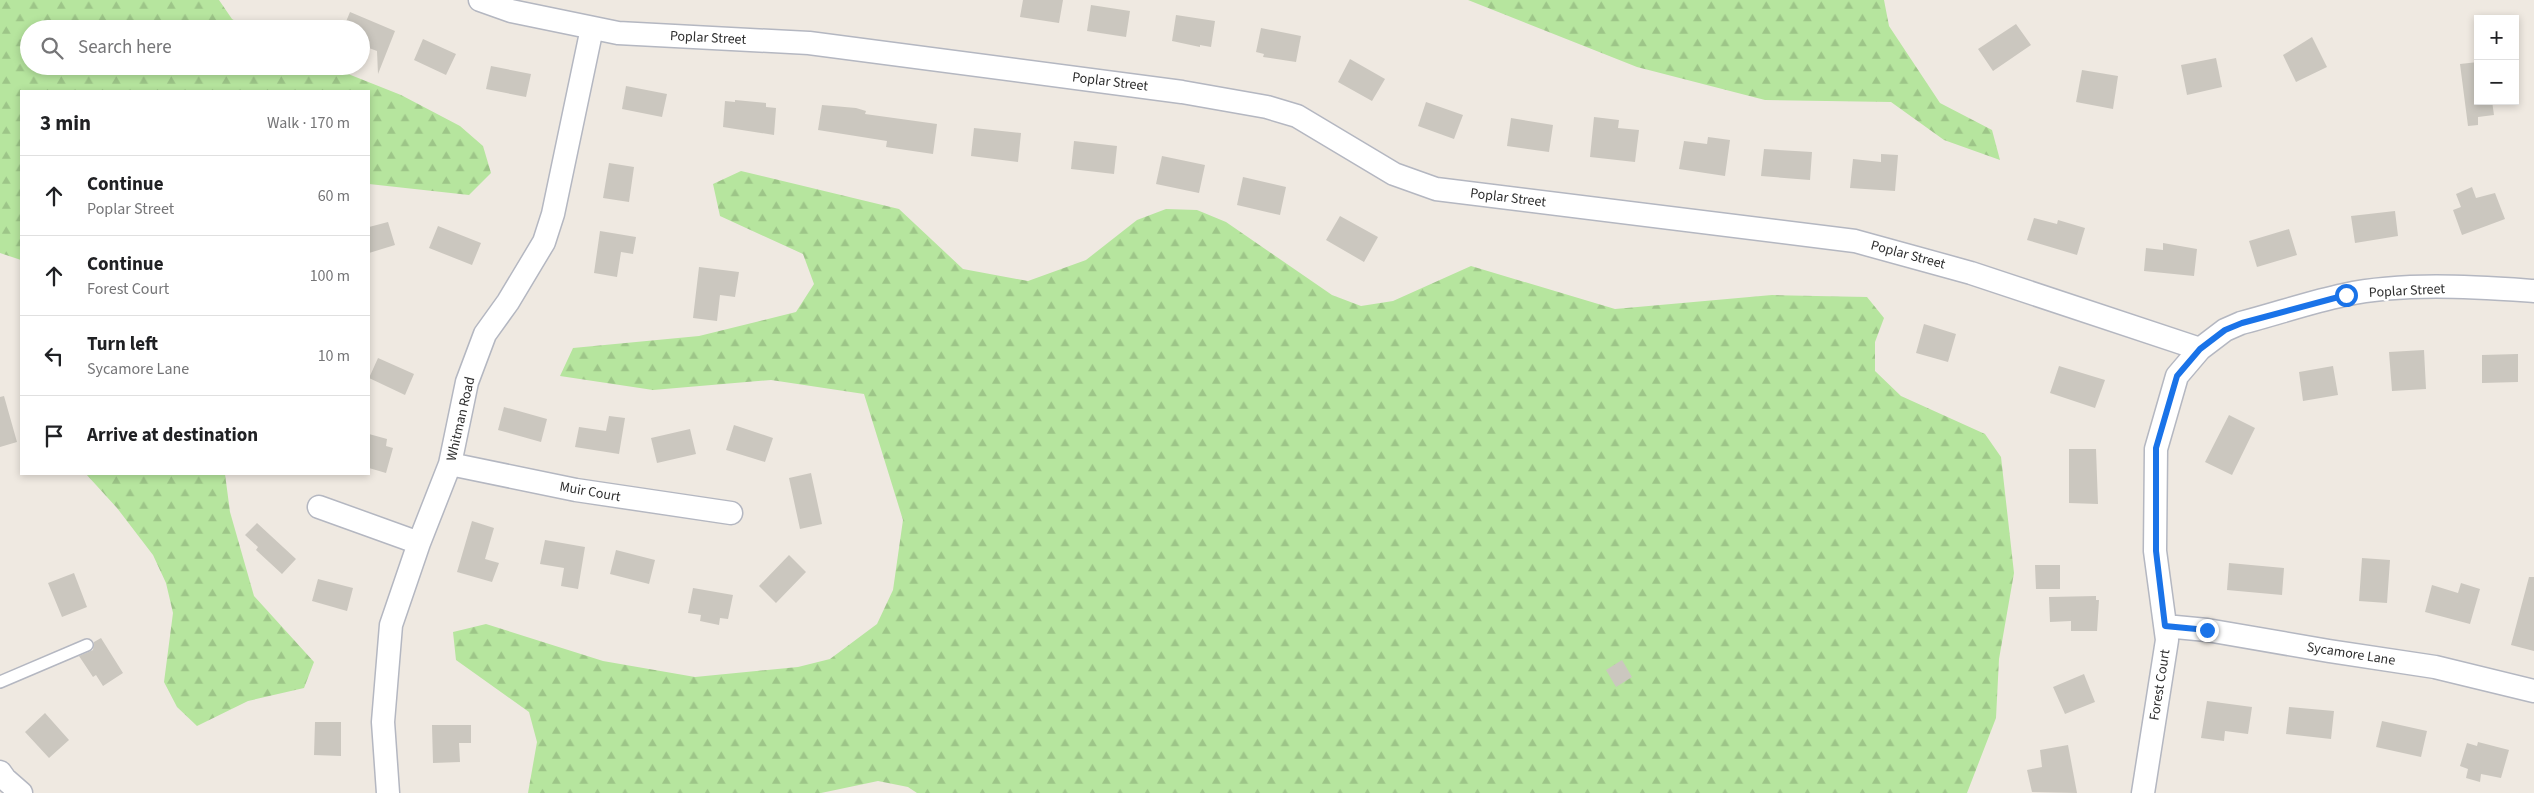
<!DOCTYPE html>
<html lang="en">
<head>
<meta charset="utf-8">
<style>
	:root { --surface:#fff; --page:#f6f6f6; --text:#202124; --muted:#757577; --line:#e0e0e0 }
	body { margin:0; font-family:"Source Sans 3",sans-serif; background:var(--page); color:var(--text) }
	.controls { position:absolute; right:15px; top:15px; display:grid; overflow:hidden; border-radius:0px; box-shadow:0 2px 8px #0003 }
	.controls button { width:45px; height:45px; display:grid; place-items:center; padding:0; border:0; border-bottom:1px solid var(--line); background:var(--surface); color:var(--text); font:25px sans-serif }
	.stop { position:absolute; width:15px; height:15px; margin:-11px; border:4px solid #1a73e8; border-radius:50%; background:#fff }
	.stop.end { background:#1a73e8; border-color:#fff; box-shadow:0 1px 5px #0008 }
	.list { margin:0; padding:0; list-style:none }
	h2 { display:flex; justify-content:space-between; align-items:center; height:65px; margin:0; padding:0 20px; font-size:21px }
	h2 small { font-size:16px; font-weight:400; color:var(--muted) }
	.list li { display:grid; grid-template-columns:32px 1fr auto; gap:15px; align-items:center; box-sizing:border-box; height:80px; padding:0 20px; border-top:1px solid var(--line) }
	.list b { display:block; font-size:19px; white-space:nowrap }
	.list p { margin:0; font-size:16px; white-space:nowrap; color:var(--muted) }
	.list em { font-size:16px; font-style:normal; color:var(--muted) }
	.icon { flex:none; width:28px; height:28px; fill:none; stroke:currentColor; stroke-width:2; stroke-linecap:round; stroke-linejoin:round }
	.map { position:relative; flex:none; width:2534px; height:793px; overflow:hidden }
	.search { position:absolute; background:var(--surface); box-shadow:0 2px 8px #0003; left:20px; top:20px; width:350px; height:55px; display:flex; align-items:center; gap:12px; box-sizing:border-box; padding:0 18px; border-radius:28px; color:var(--muted); font-size:19px }
	.panel { position:absolute; background:var(--surface); box-shadow:0 2px 8px #0003; left:20px; top:90px; width:350px; height:385px; border-radius:0px }
	.map>svg:first-child { display:block }
</style>
</head>
<body>
<div class="map">
<svg width="2534" height="793" viewBox="0 0 2534 793">
	<defs>
		<pattern id="forest-firs" width="22" height="20" patternUnits="userSpaceOnUse" patternTransform="scale(1.25)"><rect width="22" height="20" fill="#b6e59e"/><path d="M5 1l3.5 6h-7zM16 11l3.5 6h-7z" fill="#9dc588"/></pattern>
	</defs>
	<rect width="100%" height="100%" fill="#efe9e1"/>
	<path fill="url(#forest-firs)" d="M0,0H219L232,19L249,29H29V66H328L401,95L460,126L483,146L491,173L469,195L369,184V91H21V260L0,253Z
		M1468,0H1884L1889,26L1940,103L1992,130L2000,160L1944,140L1891,102L1765,100L1637,67Z
		M741,171L899,209L963,269L1028,281L1086,260L1137,220L1166,209L1197,210L1226,222L1332,295L1361,306L1393,301L1471,266L1615,309L1772,295L1867,297L1884,318L1875,342V371L1901,396L1985,434L2001,457L2014,573L1999,659L1996,718L1967,793H917L908,787L878,781L821,793H528L537,742L529,712L456,660L453,632L486,624L603,661L695,677L798,667L830,659L877,624L893,590L903,520L864,394L771,380L653,390L560,376L573,348L699,336L796,312L814,284L803,254L720,216L713,184Z
		M86,474H225L230,512L254,596L314,662L304,688L248,701L197,726L177,707L164,682L173,613L166,583L153,555L117,508Z"/>
	<path fill="#cbc7bf" d="M1023,0H1063L1059,23L1020,17Z
		M1091,5L1130,11L1126,37L1087,31Z
		M350,12L395,31L378,74L377,51L361,45V29H343Z
		M1176,15L1215,21L1211,47L1200,45V47L1172,41Z
		M2016,24L2031,45L1993,71L1978,49Z
		M1261,28L1301,36L1296,62L1263,57L1264,54L1256,52Z
		M2312,37L2327,67L2296,82L2283,55Z
		M423,39L456,54L446,75L414,60Z
		M2216,58L2222,87L2187,95L2181,65Z
		M1350,59L1385,79L1372,101L1338,82Z
		M2478,62V101H2492L2494,115L2478,117V125L2468,126L2460,64Z
		M491,66L531,74L526,97L486,89Z
		M2082,70L2118,76L2113,109L2076,102Z
		M626,86L667,94L662,117L622,109Z
		M735,100L766,103V107L776,108L774,135L723,127L725,101L735,102Z
		M1426,102L1463,115L1454,139L1418,126Z
		M822,105L856,108L866,111L865,114L937,124L933,154L886,147L887,141L818,130Z
		M1594,117L1619,120L1618,128L1639,130L1635,162L1590,157Z
		M1511,118L1553,125L1549,152L1507,146Z
		M974,128L1021,133L1018,162L971,156Z
		M1708,137L1730,140L1725,176L1679,169L1684,141L1707,144Z
		M1074,141L1117,146L1114,174L1071,169Z
		M1764,149L1812,152L1810,180L1761,176Z
		M1881,154L1898,155L1895,191L1850,188L1853,159L1881,162Z
		M1162,156L1205,165L1199,193L1156,184Z
		M609,163L634,167L629,202L603,198Z
		M1243,177L1286,187L1280,215L1237,205Z
		M2472,187L2476,198L2495,193L2505,219L2462,235L2453,210L2461,207L2456,194Z
		M2395,211L2398,236L2355,243L2351,216Z
		M1340,216L1378,237L1364,262L1326,240Z
		M2034,218L2057,224L2058,220L2085,228L2077,255L2027,240Z
		M388,222L395,245L369,253V227Z
		M438,226L481,243L472,265L429,248Z
		M2289,229L2297,255L2257,267L2249,241Z
		M600,231L636,237L633,254L621,252L617,277L594,273Z
		M2163,243L2197,249L2194,276L2144,271L2146,248L2163,250Z
		M699,267L739,272L735,297L720,295L717,321L693,318Z
		M1924,324L1956,334L1948,362L1916,353Z
		M2424,350L2426,389L2392,391L2389,352Z
		M2518,354V382L2482,383V355Z
		M378,358L414,374L405,395L369,378Z
		M2059,366L2105,380L2095,408L2050,393Z
		M2333,366L2338,395L2303,401L2299,372Z
		M4,396L17,442L0,447V397Z
		M504,407L547,419L541,442L498,430Z
		M2229,415L2255,428L2232,475L2205,462Z
		M609,416L625,418L619,454L575,447L579,427L606,431Z
		M734,425L773,438L765,462L726,450Z
		M690,429L696,454L657,463L651,438Z
		M369,434L387,439L386,446L393,448L386,473L369,468Z
		M2069,449H2096L2098,504L2069,503Z
		M811,473L822,524L800,529L789,478Z
		M472,521L494,528L485,559L499,563L492,582L457,572Z
		M257,523L296,559L282,574L256,550L258,547L245,535Z
		M545,540L585,547L578,589L561,586L564,568L540,564Z
		M616,550L655,560L649,584L610,574Z
		M789,555L806,572L776,603L759,586Z
		M2362,558L2390,560L2387,603L2359,601Z
		M2229,563L2284,568L2282,595L2227,590Z
		M2035,565H2060V589H2036Z
		M74,573L87,607L62,617L48,583Z
		M2529,577H2534V651L2511,645Z
		M318,579L353,588L347,611L312,601Z
		M2461,583L2480,589L2470,624L2425,612L2432,585L2458,593Z
		M693,588L733,595L728,619L720,618L719,625L700,621L701,615L688,613Z
		M2096,596V600H2099L2097,631H2071V621L2050,622L2049,597Z
		M101,638L123,673L103,686L96,675L93,677L79,656L93,650L94,642Z
		M1622,660L1632,677L1616,687L1606,670Z
		M2084,674L2095,702L2065,714L2053,687Z
		M2207,701L2252,707L2248,734L2225,731L2224,741L2201,738Z
		M2289,707L2334,711L2331,739L2286,734Z
		M45,713L69,740L49,758L25,732Z
		M2382,721L2427,731L2421,757L2376,747Z
		M315,722H341V756L314,755Z
		M432,725H471V743H459L460,762L433,763Z
		M2478,742L2509,750L2501,778L2481,774L2480,782L2466,778L2468,769L2460,766L2467,743L2477,746Z
		M2068,745L2077,793L2032,792L2027,770L2042,767L2040,750Z"/>
	<g fill="none" stroke-linecap="round" stroke-linejoin="round">
		<g stroke="#b4b7c1" stroke-width="14">
			<path id="service" d="M0,682L87,645"/>
		</g>
		<g stroke="#b4b7c1" stroke-width="25">
			<path id="minor" d="M480,0L511,11L618,33L809,43L1182,92L1267,107L1297,116L1394,174L1436,189L1855,241L1971,273L2200,349
				M450,464L576,490L731,513
				M319,507L419,543
				M2165,626L2207,630L2329,651L2435,667L2534,691
				M0,772L5,779L21,793
				M388,793L383,722L391,625L419,543L450,464L467,382L485,334L508,302L544,242L553,214L592,28
				M2143,793L2167,640L2155,551L2156,449L2177,376L2200,349L2225,330L2241,323C2276,314 2310,302 2344,295C2405,282 2473,287 2534,291"/>
		</g>
		<use href="#service" stroke="#fff" stroke-width="11"/>
		<use href="#minor" stroke="#fff" stroke-width="22"/>
	</g>
	<g fill="none" stroke-linecap="round" stroke-linejoin="round">
		<path stroke="#1a73e8" stroke-width="6" d="M2207,630L2165,626L2156,551V448L2177,376L2200,349L2225,330L2242,323L2346,295"/>
	</g>
	<g text-anchor="middle" dominant-baseline="central" stroke-width="4.5" stroke-linejoin="round" paint-order="stroke">
		<g font-size="14" fill="#2e2e2e" stroke="#fff">
			<text transform="translate(708 38) rotate(3)">Poplar Street</text>
			<text transform="translate(1110 82) rotate(7)">Poplar Street</text>
			<text transform="translate(1508 198) rotate(7)">Poplar Street</text>
			<text transform="translate(1908 255) rotate(15)">Poplar Street</text>
			<text transform="translate(2407 291) rotate(-3)">Poplar Street</text>
			<text transform="translate(461 419) rotate(-77)">Whitman Road</text>
			<text transform="translate(590 492) rotate(10)">Muir Court</text>
			<text transform="translate(2351 654) rotate(9)">Sycamore Lane</text>
			<text transform="translate(2160 685) rotate(-81)">Forest Court</text>
		</g>
	</g>
</svg>
<div class="controls">
<button>+</button>
<button>−</button>
</div>
<div class="stop" style="left:2346px;top:295px"></div>
<div class="stop end" style="left:2207px;top:630px"></div>
<div class="search"><svg class="icon" aria-label="search" viewBox="0 0 24 24"><circle cx="10" cy="10" r="6"/><path d="M15 15l6 6"/></svg>Search here</div>
<section class="panel">
<h2>3 min<small>Walk · 170 m</small></h2>
<ul class="list">
<li><svg class="icon" aria-label="ahead" viewBox="0 0 24 24"><path d="M12 20V5M6 11l6-6 6 6"/></svg><div><b>Continue</b><p>Poplar Street</p></div><em>60 m</em></li>
<li><svg class="icon" aria-label="ahead" viewBox="0 0 24 24"><path d="M12 20V5M6 11l6-6 6 6"/></svg><div><b>Continue</b><p>Forest Court</p></div><em>100 m</em></li>
<li><svg class="icon" aria-label="left" viewBox="0 0 24 24"><path d="M17 20v-9H6M10 6l-5 5 5 5"/></svg><div><b>Turn left</b><p>Sycamore Lane</p></div><em>10 m</em></li>
<li><svg class="icon" aria-label="arrive" viewBox="0 0 24 24"><path d="M6 21V4h12l-3 4 3 4H6"/></svg><div><b>Arrive at destination</b></div></li>
</ul>
</section>
</div>
</body>
</html>
